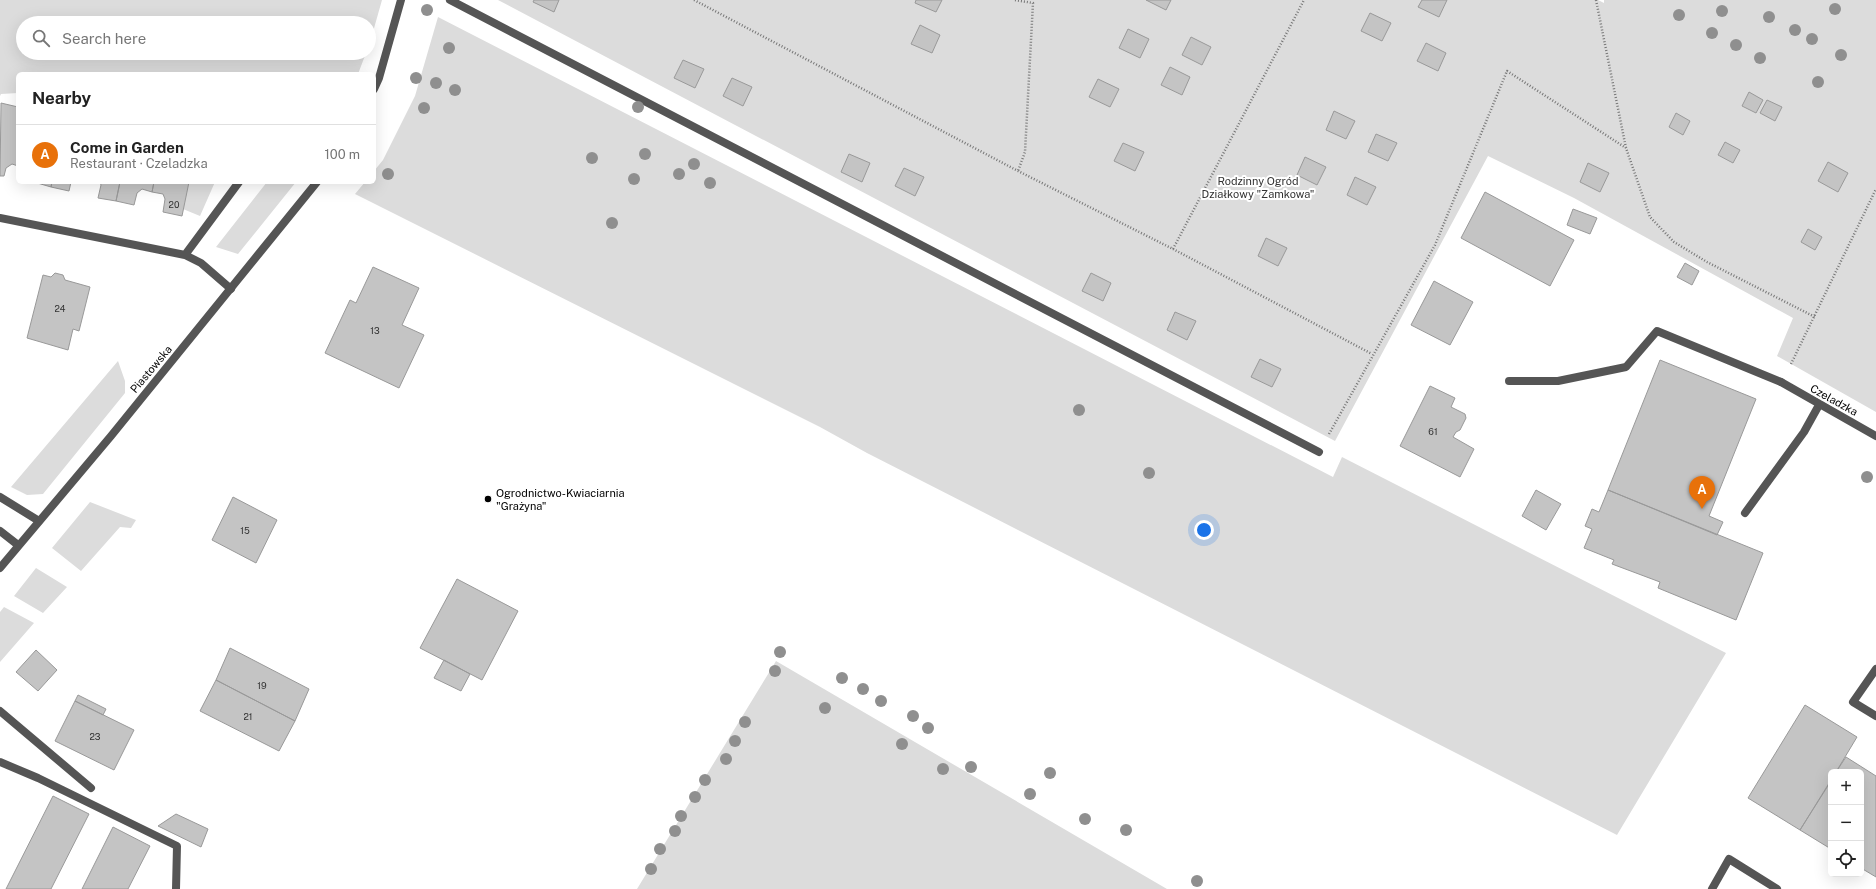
<!DOCTYPE html>
<html lang="en">
<head>
<meta charset="utf-8">
<style>
	:root { --surface:#fff; --page:#f6f6f6; --text:#222; --muted:#767676; --line:#e0e0e0; --accent:#0f766e }
	body { margin:0; font-family:"Public Sans",sans-serif; background:var(--page); color:var(--text) }
	.controls { position:absolute; right:12px; bottom:12px; display:grid; overflow:hidden; border-radius:6px; box-shadow:0 4px 16px #0002 }
	.controls button { width:36px; height:36px; display:grid; place-items:center; padding:0; border:0; border-bottom:1px solid var(--line); background:var(--surface); color:var(--text); font:20px sans-serif }
	.you { position:absolute; left:1204px; top:530px; width:14px; height:14px; margin:-10px; border:3px solid #fff; border-radius:50%; background:#1a73e8; box-shadow:0 0 0 6px #1a73e833 }
	.badge { display:grid; place-items:center; width:26px; height:26px; border-radius:50%; background:var(--accent); color:#fff; font-size:13px; font-weight:700 }
	.pin { position:absolute; translate:-50% -33px; filter:drop-shadow(0 1px 2px #0008) }
	.pin::after { content:''; position:absolute; top:21px; width:14px; height:12px; background:inherit; clip-path:polygon(0 0,100% 0,50% 100%) }
	.list { margin:0; padding:0; list-style:none }
	h2 { display:flex; justify-content:space-between; align-items:center; height:52px; margin:0; padding:0 16px; font-size:17px }
	h2 small { font-size:13px; font-weight:400; color:var(--muted) }
	.list li { display:grid; grid-template-columns:26px 1fr auto; gap:12px; align-items:center; box-sizing:border-box; height:60px; padding:0 16px; border-top:1px solid var(--line) }
	.list b { display:block; font-size:15px; white-space:nowrap }
	.list p { margin:0; font-size:13px; white-space:nowrap; color:var(--muted) }
	.list em { font-size:13px; font-style:normal; color:var(--muted) }
	.icon { flex:none; width:22px; height:22px; fill:none; stroke:currentColor; stroke-width:2; stroke-linecap:round; stroke-linejoin:round }
	.map { position:relative; flex:none; width:1876px; height:889px; overflow:hidden }
	.search { position:absolute; background:var(--surface); box-shadow:0 4px 16px #0002; left:16px; top:16px; width:360px; height:44px; display:flex; align-items:center; gap:10px; box-sizing:border-box; padding:0 14px; border-radius:22px; color:var(--muted); font-size:15px }
	.panel { position:absolute; background:var(--surface); box-shadow:0 4px 16px #0002; left:16px; top:72px; width:360px; height:112px; border-radius:6px }
	.map>svg:first-child { display:block }
</style>
</head>
<body>
<div class="map">
<svg width="1876" height="889" viewBox="0 0 1876 889">
	<rect width="100%" height="100%" fill="#fff"/>
	<path fill="#dcdcdc" d="M0,0H382L369,46V23H23V53H366L358,74H18V93L1,94L0,96Z
		M498,0H1598L1604,3V0H1876V412L1777,356L1793,318L1574,198L1488,156L1335,441Z
		M438,17L1333,477L1342,457L1726,653L1617,835L867,453L820,427L355,194L365,182H374V171L383,160L415,96Z
		M189,182H215L200,216L183,209Z
		M267,182H296L238,254L216,247Z
		M118,361L125,381V393L43,494L27,495L11,487Z
		M90,502L136,520L131,528L120,527L81,571L52,548Z
		M36,568L67,587L43,613L14,596Z
		M4,607L34,623L0,662V612Z
		M776,661L1167,889H637Z"/>
	<path fill="#c4c4c4" stroke="#999" d="M534,0H559L554,12L533,2Z
		M916,0H942L936,12L915,3Z
		M1146,0H1171L1166,10Z
		M1422,0H1447L1439,17L1418,7Z
		M1370,13L1391,23L1382,41L1361,31Z
		M920,25L940,35L932,53L911,44Z
		M1128,29L1149,39L1140,58L1119,48Z
		M1191,37L1211,47L1202,65L1182,55Z
		M1426,43L1446,53L1438,71L1417,61Z
		M683,60L704,69L695,88L674,78Z
		M1170,67L1190,77L1182,95L1161,85Z
		M732,78L752,87L743,106L723,96Z
		M1098,79L1119,89L1110,107L1089,97Z
		M1749,92L1763,100L1756,113L1742,106Z
		M1767,100L1782,107L1775,121L1760,113Z
		M1,103L18,107V166L12,164L6,168L4,176H0Z
		M1334,111L1355,121L1346,139L1326,130Z
		M1676,113L1690,121L1683,135L1669,127Z
		M1376,134L1397,143L1388,161L1368,152Z
		M1725,142L1740,150L1733,163L1718,155Z
		M1123,143L1144,152L1135,171L1114,161Z
		M849,154L870,163L862,182L841,172Z
		M1305,157L1326,167L1317,185L1297,175Z
		M1828,162L1848,173L1838,192L1818,181Z
		M1588,163L1609,173L1600,192L1580,182Z
		M904,168L924,177L915,196L895,186Z
		M1355,177L1376,187L1367,205L1347,195Z
		M34,182H52L51,187Z
		M52,182H71L69,191L51,187Z
		M100,182H120L116,201L98,198L101,185Z
		M120,182H154L152,192L142,189L137,193L134,205L116,201Z
		M154,182H189L182,216L163,212L165,199L163,194L152,192Z
		M1485,192L1574,240L1550,286L1461,238Z
		M1573,209L1597,218L1590,234L1567,225Z
		M1808,229L1822,237L1815,250L1801,242Z
		M1266,238L1287,248L1278,266L1258,256Z
		M1685,263L1699,271L1692,285L1677,277Z
		M373,267L419,288L402,325L424,335L399,388L325,353L350,300L356,303Z
		M55,273L63,275L65,280L90,287L79,331L73,329L68,350L27,338L43,275L51,277Z
		M1091,273L1111,283L1103,301L1082,291Z
		M1434,281L1473,302L1450,345L1411,325Z
		M1175,312L1196,321L1187,340L1167,330Z
		M1260,359L1281,369L1272,387L1251,377Z
		M1660,360L1756,399L1709,516L1723,522L1717,535L1608,490Z
		M1430,386L1455,398L1451,407L1465,414L1466,418L1460,430L1456,432L1453,437L1474,449L1460,477L1400,446Z
		M1536,490L1561,504L1546,530L1522,516Z
		M1608,490L1763,553L1736,620L1658,588L1660,582L1612,564L1614,560L1584,548L1592,529L1585,526L1592,509L1599,512Z
		M233,497L277,520L256,563L212,540Z
		M457,579L518,611L482,680L420,648Z
		M230,648L309,689L295,721L216,680Z
		M36,650L57,670L38,691L16,672Z
		M444,660L470,674L461,691L434,678Z
		M216,680L295,721L279,751L200,711Z
		M78,695L106,709L103,715L75,701Z
		M75,701L134,730L114,770L55,741Z
		M1805,705L1857,737L1836,772H1831V780L1800,830L1748,798Z
		M1846,757L1876,776V877L1861,868V772H1836Z
		M1831,781V849L1800,830Z
		M53,796L89,814L51,889H6Z
		M176,814L208,829L201,847L158,826Z
		M113,827L150,846L128,889H82Z"/>
	<g fill="none" stroke-linecap="round" stroke-linejoin="round">
		<path stroke="#777" stroke-width="2.5" stroke-dasharray="1 2" stroke-linecap="butt" d="M694,0L1018,171L1173,249L1304,0
			M1015,0L1033,3L1025,152L1018,171
			M1596,0L1626,148L1650,217L1674,242L1707,262L1815,317
			M1173,249L1372,354
			M1791,364L1876,189
			M1329,434L1435,245L1507,71L1626,148"/>
		<path stroke="#555" stroke-width="8" d="M450,0L1319,452
			M0,218L185,255L201,263L231,289
			M185,255L239,182
			M1509,381H1558L1626,367L1657,331L1781,382
			M0,497L39,521
			M1745,513L1804,432L1819,405
			M0,531L18,545
			M1876,669L1853,702L1876,716
			M0,711L91,788
			M0,762L38,778L177,846L176,889
			M1712,889L1729,859L1777,889"/>
		<path stroke="#555" stroke-width="8" d="M374,89L379,78L401,0
			M1781,382L1876,436
			M0,568L111,436L317,182"/>
	</g>
	<g fill="#8f8f8f">
		<circle cx="1835" cy="9" r="6"/>
		<circle cx="427" cy="10" r="6"/>
		<circle cx="1722" cy="11" r="6"/>
		<circle cx="1679" cy="15" r="6"/>
		<circle cx="1769" cy="17" r="6"/>
		<circle cx="1795" cy="30" r="6"/>
		<circle cx="1712" cy="33" r="6"/>
		<circle cx="1812" cy="39" r="6"/>
		<circle cx="1736" cy="45" r="6"/>
		<circle cx="449" cy="48" r="6"/>
		<circle cx="1841" cy="55" r="6"/>
		<circle cx="1760" cy="58" r="6"/>
		<circle cx="416" cy="78" r="6"/>
		<circle cx="1818" cy="82" r="6"/>
		<circle cx="436" cy="83" r="6"/>
		<circle cx="455" cy="90" r="6"/>
		<circle cx="638" cy="107" r="6"/>
		<circle cx="424" cy="108" r="6"/>
		<circle cx="645" cy="154" r="6"/>
		<circle cx="592" cy="158" r="6"/>
		<circle cx="694" cy="164" r="6"/>
		<circle cx="388" cy="174" r="6"/>
		<circle cx="679" cy="174" r="6"/>
		<circle cx="634" cy="179" r="6"/>
		<circle cx="710" cy="183" r="6"/>
		<circle cx="612" cy="223" r="6"/>
		<circle cx="1079" cy="410" r="6"/>
		<circle cx="1149" cy="473" r="6"/>
		<circle cx="1867" cy="477" r="6"/>
		<circle cx="780" cy="652" r="6"/>
		<circle cx="775" cy="671" r="6"/>
		<circle cx="842" cy="678" r="6"/>
		<circle cx="863" cy="689" r="6"/>
		<circle cx="881" cy="701" r="6"/>
		<circle cx="825" cy="708" r="6"/>
		<circle cx="913" cy="716" r="6"/>
		<circle cx="745" cy="722" r="6"/>
		<circle cx="928" cy="728" r="6"/>
		<circle cx="735" cy="741" r="6"/>
		<circle cx="902" cy="744" r="6"/>
		<circle cx="726" cy="759" r="6"/>
		<circle cx="971" cy="767" r="6"/>
		<circle cx="943" cy="769" r="6"/>
		<circle cx="1050" cy="773" r="6"/>
		<circle cx="705" cy="780" r="6"/>
		<circle cx="1030" cy="794" r="6"/>
		<circle cx="695" cy="797" r="6"/>
		<circle cx="681" cy="816" r="6"/>
		<circle cx="1085" cy="819" r="6"/>
		<circle cx="1126" cy="830" r="6"/>
		<circle cx="675" cy="831" r="6"/>
		<circle cx="660" cy="849" r="6"/>
		<circle cx="651" cy="869" r="6"/>
		<circle cx="1197" cy="881" r="6"/>
	</g>
	<circle fill="#000" stroke="#fff" stroke-width="1.5" cx="488" cy="499" r="4"/>
	<g text-anchor="middle" dominant-baseline="central" stroke-width="4" stroke-linejoin="round" paint-order="stroke">
		<g font-size="9" fill="#313131">
			<text x="174" y="204">20</text>
			<text x="60" y="308">24</text>
			<text x="375" y="330">13</text>
			<text x="1433" y="431">61</text>
			<text x="245" y="530">15</text>
			<text x="262" y="685">19</text>
			<text x="248" y="716">21</text>
			<text x="95" y="736">23</text>
		</g>
		<g font-size="11" fill="#333" stroke="#fff">
			<text x="1258" y="181">Rodzinny Ogród<tspan x="1258" dy="13">Działkowy "Zamkowa"</tspan></text>
		</g>
		<g font-size="11" fill="#000" stroke="#fff">
			<text transform="translate(151 369) rotate(-50)">Piastowska</text>
			<text transform="translate(1834 400) rotate(29)">Czeladzka</text>
		</g>
		<g font-size="11" fill="#000" stroke="#fff" text-anchor="start">
			<text x="496" y="493">Ogrodnictwo-Kwiaciarnia<tspan x="496" dy="13">"Grażyna"</tspan></text>
		</g>
	</g>
</svg>
<div class="controls">
<button>+</button>
<button>−</button>
<button><svg class="icon" aria-label="locate" viewBox="0 0 24 24"><circle cx="12" cy="12" r="6"/><path d="M12 2v4M12 18v4M2 12h4M18 12h4"/></svg></button>
</div>
<div class="you"></div>
<div class="pin badge" style="left:1702px;top:509px;background:#e8710a">A</div>
<div class="search"><svg class="icon" aria-label="search" viewBox="0 0 24 24"><circle cx="10" cy="10" r="6"/><path d="M15 15l6 6"/></svg>Search here</div>
<section class="panel">
<h2>Nearby<small></small></h2>
<ul class="list">
<li><span class="badge" style="background:#e8710a">A</span><div><b>Come in Garden</b><p>Restaurant · Czeladzka</p></div><em>100 m</em></li>
</ul>
</section>
</div>
</body>
</html>
